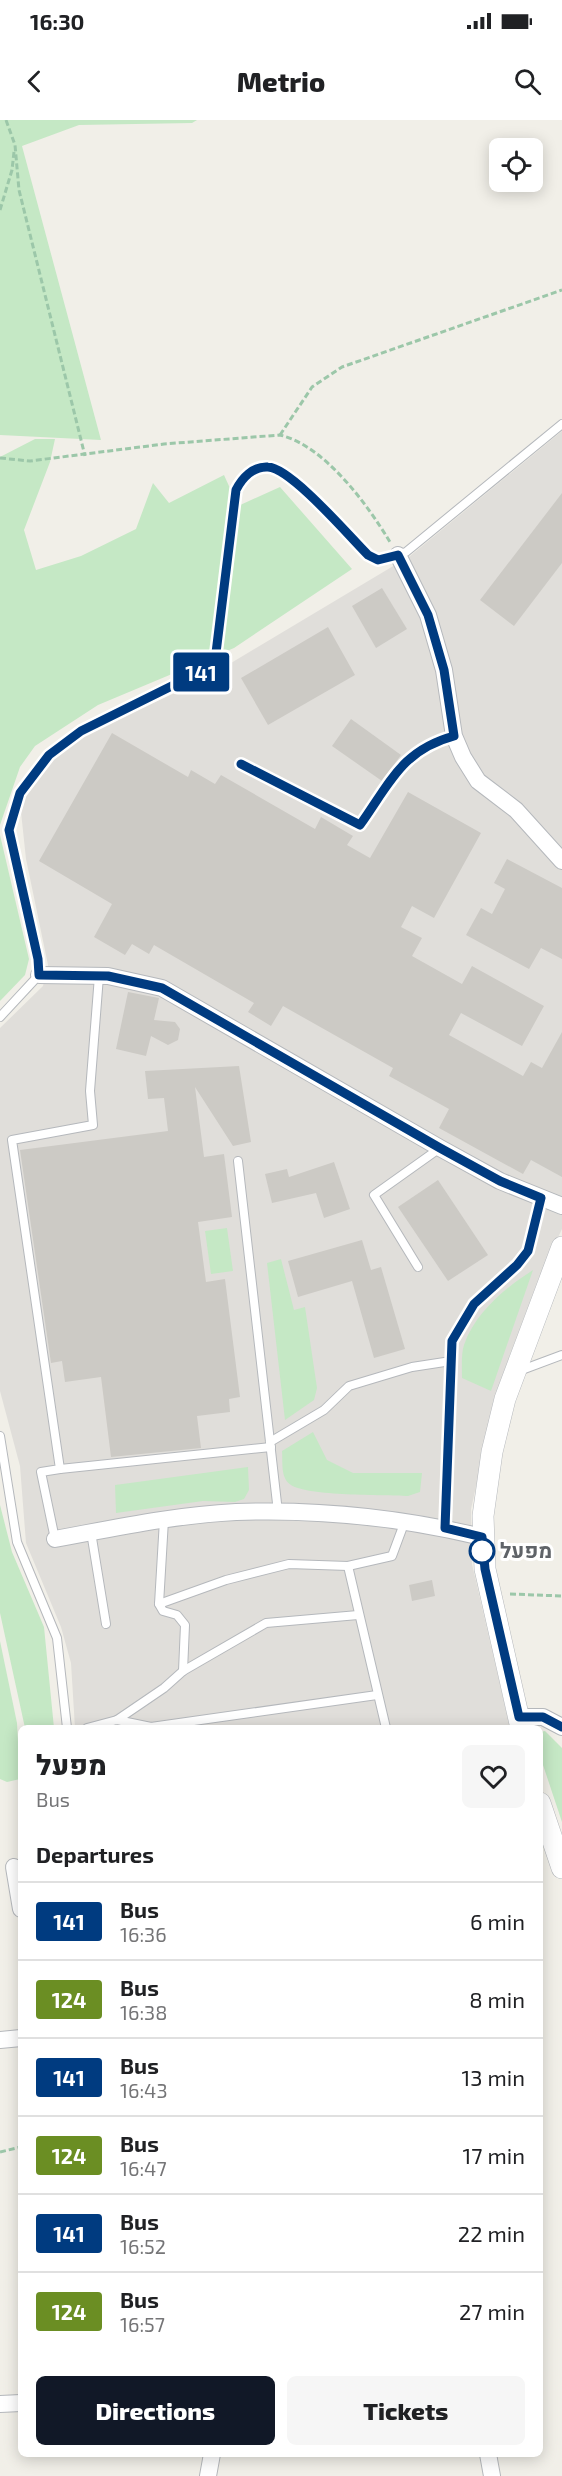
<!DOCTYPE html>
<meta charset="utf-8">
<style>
:root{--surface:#fff;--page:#f6f6f6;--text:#202124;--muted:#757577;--line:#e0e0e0;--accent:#111827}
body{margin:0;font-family:"Exo 2",Heebo,sans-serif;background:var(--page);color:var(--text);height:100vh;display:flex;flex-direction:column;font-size:22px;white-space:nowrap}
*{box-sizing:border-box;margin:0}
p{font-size:20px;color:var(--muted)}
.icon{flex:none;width:33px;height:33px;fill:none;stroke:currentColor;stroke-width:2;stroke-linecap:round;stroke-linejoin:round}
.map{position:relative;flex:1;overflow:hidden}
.panel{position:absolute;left:18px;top:1605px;width:525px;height:732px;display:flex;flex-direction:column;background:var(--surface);border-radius:9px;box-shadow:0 3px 15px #0003}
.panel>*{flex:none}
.badge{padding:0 12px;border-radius:4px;font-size:21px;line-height:39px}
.tools{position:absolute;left:489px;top:18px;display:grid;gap:12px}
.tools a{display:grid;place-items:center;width:54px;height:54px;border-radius:9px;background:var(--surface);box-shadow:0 3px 15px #0003;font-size:30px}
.map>.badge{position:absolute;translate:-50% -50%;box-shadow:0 0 0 3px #fff}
h2{padding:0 18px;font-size:22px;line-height:54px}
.round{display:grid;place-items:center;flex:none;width:63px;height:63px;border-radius:9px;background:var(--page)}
.summary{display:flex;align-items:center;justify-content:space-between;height:102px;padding:0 18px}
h1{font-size:28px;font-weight:800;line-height:45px}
.action{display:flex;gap:12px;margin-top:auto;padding:12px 18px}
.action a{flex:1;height:69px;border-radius:9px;background:var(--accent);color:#fff;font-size:24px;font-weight:800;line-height:69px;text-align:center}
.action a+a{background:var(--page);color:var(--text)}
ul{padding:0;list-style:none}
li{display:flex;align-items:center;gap:18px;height:78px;padding:0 18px;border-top:2px solid var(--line)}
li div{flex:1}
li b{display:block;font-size:22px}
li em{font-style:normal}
li .badge{min-width:66px;font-weight:700;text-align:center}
.status{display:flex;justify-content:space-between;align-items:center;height:42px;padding:0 30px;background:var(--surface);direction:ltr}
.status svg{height:16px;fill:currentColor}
header{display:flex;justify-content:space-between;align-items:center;height:78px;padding:0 18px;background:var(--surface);font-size:27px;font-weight:800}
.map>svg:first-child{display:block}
.industrial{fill:#e0deda}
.green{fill:#c5e8c5}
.building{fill:#cccac5}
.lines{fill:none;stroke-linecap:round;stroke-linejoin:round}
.service-casing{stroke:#b5b8bc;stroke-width:10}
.minor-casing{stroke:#b5b8bc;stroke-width:18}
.tertiary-casing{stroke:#b5b8bc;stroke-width:22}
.path{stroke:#9cc7a9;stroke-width:3;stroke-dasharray:6 3;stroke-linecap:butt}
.service{stroke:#fff;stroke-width:8}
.minor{stroke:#fff;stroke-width:16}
.tertiary{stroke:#fff;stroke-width:21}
.line-casing{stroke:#fff;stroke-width:14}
.line{stroke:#003b80;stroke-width:9}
.stop-dot{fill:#fff;stroke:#003b80;stroke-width:3}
.labels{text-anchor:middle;stroke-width:6;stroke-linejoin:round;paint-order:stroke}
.stop-label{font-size:21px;font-weight:bold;fill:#5f6368;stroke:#fff;text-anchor:start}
</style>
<div class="status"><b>16:30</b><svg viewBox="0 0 49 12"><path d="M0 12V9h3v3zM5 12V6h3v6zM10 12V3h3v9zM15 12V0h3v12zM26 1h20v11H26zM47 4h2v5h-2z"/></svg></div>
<header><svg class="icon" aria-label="back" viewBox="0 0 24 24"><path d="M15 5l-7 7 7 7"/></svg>Metrio<svg class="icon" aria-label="search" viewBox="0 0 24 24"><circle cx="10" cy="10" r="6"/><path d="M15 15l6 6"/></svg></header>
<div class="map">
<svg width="562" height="2356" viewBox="0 0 562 2356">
<rect width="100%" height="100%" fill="#f1efe8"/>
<polygon class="industrial" points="562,311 562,1109 539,1157 498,1267 471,1389 472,1444 510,1608 75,1608 71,1543 61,1507 26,1423 20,1346 0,1271 0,908 43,866 48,845 26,739 21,692 25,676 46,645 88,613 201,561 410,436"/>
<g class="green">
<polygon points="0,0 197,0 192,3 79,5 22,26 101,320 0,315"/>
<polygon points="35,319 55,319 50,342 24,410 36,450 81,436 136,409 153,363 169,383 224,355 238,386 280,367 352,449 234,528 98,585 35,626 20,647 0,705 0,337"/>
<polygon points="0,715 29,839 25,855 0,881"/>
<polygon points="227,1108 233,1151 211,1154 205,1111"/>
<polygon points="281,1139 294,1190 305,1187 317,1268 314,1280 285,1300 267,1143"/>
<path d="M533,1150L491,1271L462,1258C462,1248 461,1234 464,1225C475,1193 505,1168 533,1150Z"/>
<path d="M313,1312L327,1340L353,1353H422L420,1372L408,1376C385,1375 307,1376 291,1365C280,1358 283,1342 282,1331Z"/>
<polygon points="248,1347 249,1370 244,1379 235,1382 203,1381 116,1393 115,1365"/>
<polygon points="0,1385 12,1432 44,1507 54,1608 25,1608 0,1493"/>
<polygon points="0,1521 17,1603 20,1659 7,1662 0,1659"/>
<polygon points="545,1611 562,1628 562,1702 540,1636 540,1612"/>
</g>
<g class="building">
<polygon points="562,373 562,443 514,506 480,480"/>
<polygon points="382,468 407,509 376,528 352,486"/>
<polygon points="328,507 355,555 268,605 241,558"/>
<polygon points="351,599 401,635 382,661 332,626"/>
<polygon points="112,613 188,657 191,650 215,664 221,655 315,709 321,697 353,716 347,725 370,738 408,672 481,713 434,798 412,786 401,807 422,818 412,836 462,864 472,846 544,886 522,926 461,893 449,915 523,956 531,942 542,948 562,912 562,1057 531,1040 523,1054 439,1008 449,989 389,956 393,948 283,886 271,906 248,892 254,883 154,825 149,834 132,824 125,835 94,817 112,784 39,741"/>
<polygon points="507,739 562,768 562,839 541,828 529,849 466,815 481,788 492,794 505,769 494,763"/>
<polygon points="128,872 159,878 154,900 175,902 180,909 178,920 168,925 151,916 146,936 116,929"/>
<polygon points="239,946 251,1022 233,1026 195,967 204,1037 224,1034 232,1097 198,1102 206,1162 225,1159 240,1277 229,1279 230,1292 197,1296 201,1328 111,1337 101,1257 65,1262 62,1241 51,1243 20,1030 168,1011 164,978 148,979 145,951"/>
<polygon points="334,1042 350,1089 324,1098 316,1073 272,1083 265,1054 287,1049 289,1057"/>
<polygon points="438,1060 488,1135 448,1161 398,1087"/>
<polygon points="362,1120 371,1150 381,1147 405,1229 374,1238 352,1161 298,1177 288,1141"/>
<polygon points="432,1460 435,1476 412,1481 409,1465"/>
</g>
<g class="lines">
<g class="service-casing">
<g id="service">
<path d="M241,644L360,705C389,663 402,630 454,616"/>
<path d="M0,897L39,855L38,839L9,710L20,673L49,635L81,611L206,549L215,541L236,370C242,358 253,346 268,347C291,348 349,416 368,435L378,440L406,432L562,304"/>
<polyline points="238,1041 278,1392"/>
<polyline points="418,1147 374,1075 440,1028"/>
<polyline points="519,1251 562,1235"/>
<polyline points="0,1316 17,1422 57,1518 67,1608"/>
<polyline points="270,1322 324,1290 349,1266 412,1247 451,1241"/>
<polyline points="60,1349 271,1327"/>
<polyline points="164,1400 159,1484 163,1491 177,1495 185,1505 183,1551"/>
<polyline points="445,1408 452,1221 474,1184 517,1145 528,1131 541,1078"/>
<polyline points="91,1412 106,1504"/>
<polyline points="55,1419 41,1352 60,1349 12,1020 93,1005 90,971 99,856"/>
<polyline points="348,1446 386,1608"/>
<polyline points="159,1484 226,1460 289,1444 348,1446 392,1436 405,1401"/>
<polyline points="117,1600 164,1568 183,1551 266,1503 358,1495"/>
<polyline points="87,1608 117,1600 151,1607 377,1575"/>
</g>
</g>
<g class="minor-casing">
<g id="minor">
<polyline points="398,435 428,495 444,550 454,616 463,637 478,661 516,690 562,741"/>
<polyline points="39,855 108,856 162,868 440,1028 500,1061 562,1086"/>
<path d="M55,1419C115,1408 175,1395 236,1392C318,1389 403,1398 482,1417"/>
<polyline points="519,1597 543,1597 562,1607"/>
<polyline points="14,1747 21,1789"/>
<polyline points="0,1920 21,1918"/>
<polyline points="0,2284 21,2283"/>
<polyline points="488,2334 492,2356"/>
<polyline points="208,2356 212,2334"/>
</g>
</g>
<g class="tertiary-casing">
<g id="tertiary">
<polyline points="521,1608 485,1449 483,1396 492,1332 505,1279 562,1127"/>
<polyline points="540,1683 562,1748"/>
</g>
</g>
<g class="path">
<polyline points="6,0 15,25 19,70 85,336"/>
<polyline points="0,90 12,50 14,32"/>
<polyline points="280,315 312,267 342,247 562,170"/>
<path d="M0,338L30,341L164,324L280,315C325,326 367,384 390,422"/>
<polyline points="510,1474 562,1476"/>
<polyline points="0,2032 21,2027"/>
</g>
<use href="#service" class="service"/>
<use href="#minor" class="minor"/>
<use href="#tertiary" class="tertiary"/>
</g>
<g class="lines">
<g class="line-casing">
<path id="line" d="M241,644L360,705C390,663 402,630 454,616L444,550L428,495L398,435L378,440L368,435C349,416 291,348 268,347C253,346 242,358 236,370L215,541L206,549L81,611L49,635L20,673L9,710L38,839L39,855L108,856L162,868L440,1028L500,1061L541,1078L528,1131L517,1145L474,1184L452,1221L445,1408L482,1417L485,1449L519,1597H543L562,1607"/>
</g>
<use href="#line" class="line"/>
</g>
<circle class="stop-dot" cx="482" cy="1431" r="12"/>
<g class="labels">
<g class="stop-label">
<text x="500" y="1438">מפעל</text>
</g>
</g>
</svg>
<div class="tools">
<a><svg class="icon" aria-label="locate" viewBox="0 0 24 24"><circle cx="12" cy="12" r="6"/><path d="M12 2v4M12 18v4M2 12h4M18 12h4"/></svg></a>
</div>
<b class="badge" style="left:201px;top:552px;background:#003b80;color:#fff">141</b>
<section class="panel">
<div class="summary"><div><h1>מפעל</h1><p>Bus</p></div><a class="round"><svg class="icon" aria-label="heart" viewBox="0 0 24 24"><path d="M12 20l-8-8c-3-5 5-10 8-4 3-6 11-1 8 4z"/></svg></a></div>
<h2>Departures</h2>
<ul>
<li><span class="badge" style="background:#003b80;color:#fff">141</span><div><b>Bus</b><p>16:36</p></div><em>6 min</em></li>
<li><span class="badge" style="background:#6b8e23;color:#fff">124</span><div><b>Bus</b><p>16:38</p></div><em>8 min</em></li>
<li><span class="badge" style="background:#003b80;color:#fff">141</span><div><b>Bus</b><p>16:43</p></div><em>13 min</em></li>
<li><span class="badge" style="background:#6b8e23;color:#fff">124</span><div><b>Bus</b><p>16:47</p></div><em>17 min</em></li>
<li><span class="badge" style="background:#003b80;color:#fff">141</span><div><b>Bus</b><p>16:52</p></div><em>22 min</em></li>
<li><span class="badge" style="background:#6b8e23;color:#fff">124</span><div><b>Bus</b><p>16:57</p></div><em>27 min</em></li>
</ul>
<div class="action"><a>Directions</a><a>Tickets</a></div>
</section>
</div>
